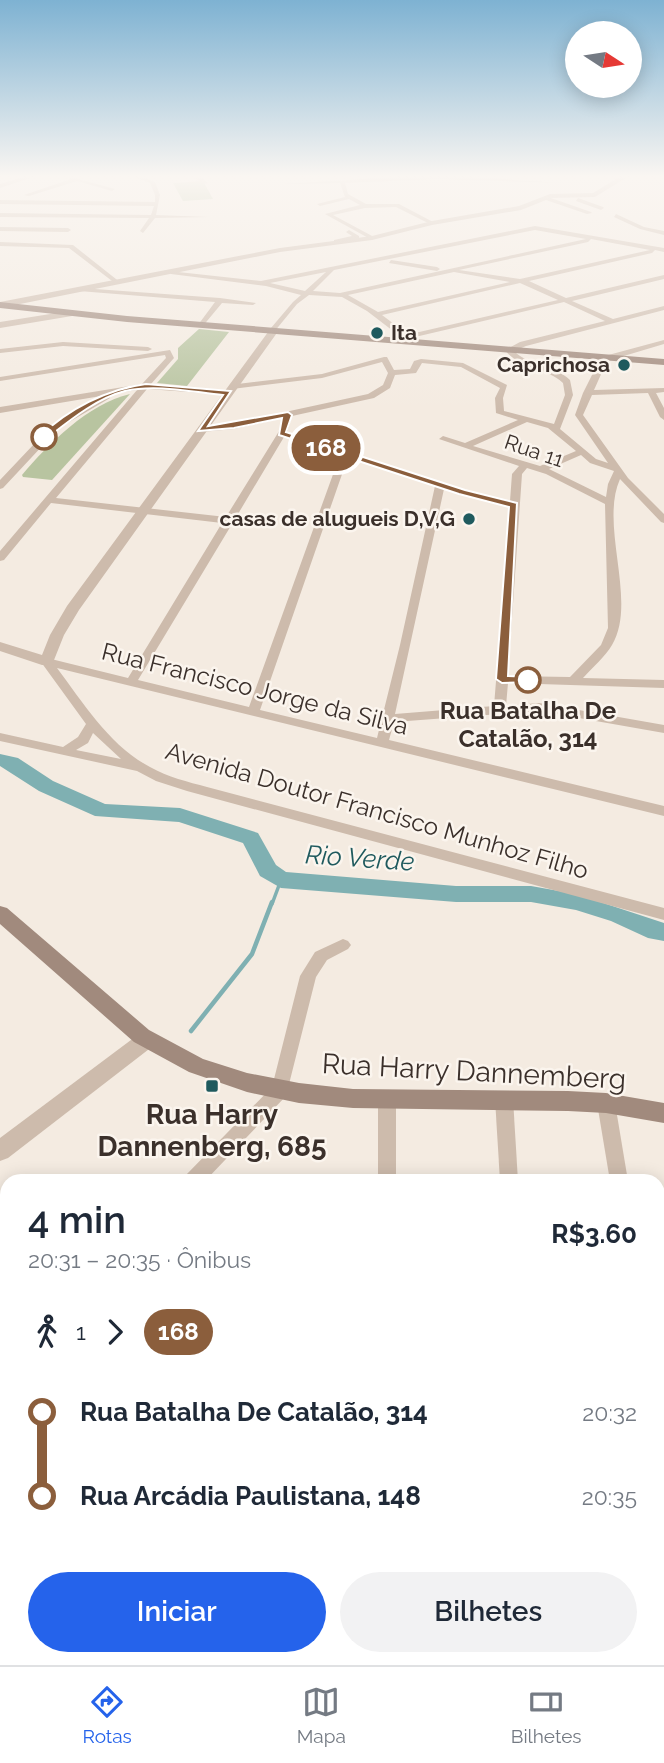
<!DOCTYPE html>
<html lang="pt">
<meta charset="utf-8">
<style>
:root{--surface:#fff;--page:#f2f2f3;--text:#1f2937;--muted:#747a83;--line:#e0e1e3;--accent:#2563eb}
body{margin:0;font-family:Raleway,sans-serif;background:var(--page);color:var(--text);height:100vh;display:flex;flex-direction:column;font-size:26px;white-space:nowrap}
*{box-sizing:border-box;margin:0}
p{font-size:23px;color:var(--muted)}
.icon{flex:none;width:38px;height:38px;fill:none;stroke:currentColor;stroke-width:2;stroke-linecap:round;stroke-linejoin:round}
.map{position:relative;flex:1;overflow:hidden}
.side{position:absolute;left:0px;top:1174px;width:665px;height:492px;display:flex;flex-direction:column;background:var(--surface);border-radius:21px 21px 0 0;box-shadow:0 4px 18px #0003}
.side>*{flex:none}
.badge{padding:0 14px;border-radius:23px;font-size:24px;line-height:46px}
.needle{width:46px;rotate:102deg}
.controls{position:absolute;left:565px;top:21px;display:grid;gap:14px}
.controls a{display:grid;place-items:center;width:77px;height:77px;border-radius:50%;background:var(--surface);box-shadow:0 4px 18px #0003;font-size:35px}
.map>.badge{position:absolute;translate:-50% -50%;box-shadow:0 0 0 4px #fff}
.legs{display:flex;align-items:center;gap:10px;height:77px;padding:0 28px;font-size:23px}
.legs p{margin-inline-start:auto}
.headline{display:flex;align-items:center;justify-content:space-between;height:119px;padding:0 28px}
h1{font-size:38px;font-weight:600;line-height:52px}
.action{display:flex;gap:14px;margin-top:auto;padding:14px 28px}
.action a{flex:1;height:80px;border-radius:42px;background:var(--accent);color:#fff;font-size:28px;font-weight:600;line-height:80px;text-align:center}
.action a+a{background:var(--page);color:var(--text)}
ul{padding:0 28px;list-style:none}
li{display:flex;align-items:center;gap:24px;height:84px;font-size:26px}
li i{display:grid;place-items:center;width:10px;height:100%;margin:0 9px;background:currentColor}
li i::after{content:'';width:18px;height:18px;margin:-9px;border:5px solid;border-radius:50%;background:var(--surface)}
li p{margin-inline-start:auto}
li:first-child i{background:linear-gradient(#0000 50%,currentColor 0)}
li:last-child i{background:linear-gradient(currentColor 50%,#0000 0)}
.menu{display:flex;justify-content:space-around;align-items:center;height:98px;border-top:2px solid var(--line);background:var(--surface);font-size:19px;color:var(--muted)}
.menu a{display:grid;justify-items:center;gap:4px}
.menu .active{color:var(--accent)}
.map>svg:first-child{display:block}
.green{fill:#b8c4a0}
.lines{fill:none;stroke-linecap:round;stroke-linejoin:round}
.stream-far1{stroke:#7fb0b2;stroke-width:3.5}
.stream{stroke:#7fb0b2;stroke-width:4.5}
.river{fill:#7fb0b2;fill-rule:evenodd}
.minor{fill:#cdbbac;fill-rule:evenodd}
.tertiary{fill:#cdbbac;fill-rule:evenodd}
.secondary{fill:#a18a7d;fill-rule:evenodd}
.line-1{fill:#8b5e3c;stroke:#fff;stroke-width:2}
.poi-dot{fill:#1f5a5e;stroke:#fbf5ee;stroke-width:2.5}
.stop-1-dot{fill:#fff;stroke:#8b5e3c;stroke-width:3.5}
.labels{text-anchor:middle;stroke-width:5;stroke-linejoin:round;paint-order:stroke}
.far-poi-label{font-size:21px;font-weight:bold;fill:#3b302b;stroke:#fbf5ee;text-anchor:end}
.far-street-label{font-size:21px;fill:#3b302b;stroke:#fbf5ee}
.street-label{font-size:24px;fill:#3b302b;stroke:#fbf5ee}
.stop-label{font-size:24px;font-weight:bold;fill:#3b302b;stroke:#fbf5ee}
.water-label{font-size:26px;font-style:italic;fill:#1f5a5e;stroke:#fbf5ee}
.near-street-label{font-size:28px;fill:#3b302b;stroke:#fbf5ee}
.near-poi-label{font-size:28px;font-weight:bold;fill:#3b302b;stroke:#fbf5ee}
</style>
<div class="map">
<svg width="664" height="1665" viewBox="0 0 664 1665">
<rect width="100%" height="100%" fill="#f4ebe1"/>
<g class="green">
<polygon points="203,181 213,199 183,201 173,183"/>
<polygon points="199,329 229,332 187,386 157,383 178,359 178,348"/>
<path d="M130,394L52,480L23,477L22,475C48,444 88,404 130,394Z"/>
</g>
<g class="lines">
<polyline class="stream-far1" points="272,904 281,880"/>
<polyline class="stream" points="191,1031 252,954 272,902"/>
<polygon class="river" points="0,754 18,758 53,781 105,804 180,808 258,833 276,865 286,872 456,886 531,886 576,894 664,923 664,941 648,938 611,921 576,910 531,902 456,902 281,888 260,876 243,843 179,822 95,816 39,791 0,766"/>
<g class="minor">
<polygon points="27,176 36,176 0,188 0,184"/>
<polygon points="67,176 115,189 112,191 77,181 29,196 24,195 71,179"/>
<polygon points="132,176 141,176 155,182 160,195 156,215 208,217 155,218 143,233 140,231 149,218 0,217 0,213 151,215 154,206 0,204 0,200 155,202 155,195 150,183"/>
<polygon points="193,176 199,176 208,183 203,184"/>
<polygon points="413,176 459,176 560,183 437,179 345,183 348,194 366,204 399,204 435,223 430,224 396,207 365,208 333,215 374,237 372,240 325,214 360,205 349,199 320,206 317,204 345,197 340,183 283,184"/>
<polygon points="545,196 591,212 592,213 587,214 543,199"/>
<polygon points="578,198 603,207 604,208 601,210 576,201"/>
<polygon points="616,214 644,227 664,231 664,235 640,229 614,217"/>
<path d="M535,226L664,248V252L655,250L652,253L529,281L566,298L664,275V279L572,301L613,319L664,306V310L526,346L514,351C529,366 554,365 570,380L573,395L560,429L596,459L608,463L575,415L583,393L601,357L664,340V344L607,361L594,390L664,388V392L656,393L664,408V420L660,417L648,393L592,395L583,415L628,478L664,514V523L661,522L620,479C599,526 638,601 612,645C605,657 592,668 583,678L664,680V688L508,683L506,706L539,703L664,725V733L539,711L394,722L389,740L664,806V816L57,668C84,704 110,746 150,767C168,777 188,782 207,787L664,908V920L187,791L156,781L137,771L0,741V733L63,747L78,737L86,724L41,662L47,658L128,678L222,523L51,503L4,560L0,561V551L137,390L110,394V398L59,428L3,488L0,489V480L53,424L101,396L0,413V407L142,384L166,358L165,355L0,381V377L170,350L174,358L151,384L228,391L232,393L231,395L147,389L56,498L226,517L281,428L283,418L234,429L201,432L198,431V427L234,423L368,394L383,385L388,373L382,362L322,378L232,389H229V385L322,374L384,357H387L394,370L410,369L414,361L421,359L463,363L507,385L503,398L504,411L554,424L565,395L563,383C546,367 519,369 505,350L520,342L605,321L564,302L415,337L397,334L367,311L342,297L309,295L297,304L274,332H271V328L293,302L301,295L266,286L171,274L169,271L261,281ZM535,230L586,239L340,293L313,291L334,270ZM591,239L650,250L520,279L459,270L588,242ZM326,272L305,291L270,283ZM454,272L510,282L378,312L348,295ZM520,283L558,300L415,333L402,330L382,315ZM422,363L461,367L500,388L495,398L496,413L518,420L465,443L443,436L439,439L519,466L512,474L510,501L465,490L287,432L292,416L374,398L390,388L395,375L416,373ZM527,422L548,428L576,451L540,466L473,446ZM284,437L340,455L249,707L138,680L232,524L236,521L235,519ZM581,455L590,463L614,471L608,484L606,497L549,469ZM348,457L435,486L400,645L377,738L260,710ZM527,468L546,474L605,504L608,628L601,645L570,677L508,676L522,474ZM444,489L510,507L494,706L395,714ZM93,733L121,759L76,750L88,743Z"/>
<polygon points="0,227 68,228 71,230 68,232 0,231"/>
<polygon points="349,230 359,236 359,238 338,244 334,242 334,240 352,236 346,232"/>
<polygon points="0,242 73,245 121,283 116,284 69,248 0,246"/>
<polygon points="391,260 437,267 440,269 437,271 389,263"/>
<polygon points="81,288 220,298 256,303 253,305 222,303 202,327 198,325 215,302 79,291"/>
<polygon points="63,342 148,347 152,349 148,351 63,346 0,353 0,349"/>
<polygon points="343,939 348,941 351,945 348,949 327,960 316,977 286,1096 205,1181 184,1181 186,1175 272,1087 300,976 315,952"/>
<polygon points="387,1091 393,1094 396,1099 396,1181 378,1181 378,1099 381,1094"/>
<polygon points="504,1091 510,1094 513,1099 518,1181 500,1181 495,1099 498,1094"/>
<polygon points="606,1095 612,1097 615,1103 628,1181 610,1181 597,1103 600,1097"/>
<rect x="658" y="1307" width="6" height="20"/>
<polygon points="658,1392 664,1395 664,1445 658,1442"/>
<polygon points="7,1407 7,1436 0,1439 0,1410"/>
<polygon points="0,1548 7,1549 7,1573 0,1572"/>
<polygon points="658,1585 664,1586 664,1610 658,1609"/>
<polygon points="40,1659 64,1659 64,1665 38,1665"/>
<polygon points="366,1659 390,1659 391,1665 365,1665"/>
</g>
<g class="tertiary">
<polygon points="621,176 629,176 595,197 551,198 521,210 432,225 372,240 280,252 0,308 0,302 280,248 372,236 432,221 519,206 550,194 593,193"/>
<polygon points="69,311 72,312 72,316 0,328 0,322"/>
<polygon points="271,328 279,330 79,610 64,635 52,665 42,665 0,651 0,642 42,655 50,635 67,606"/>
<polygon points="146,1031 153,1034 156,1040 153,1046 8,1158 0,1161 0,1138 139,1034"/>
</g>
<g class="secondary">
<polygon points="0,302 127,316 664,359 664,365 127,322 0,308"/>
<polygon points="0,906 7,908 149,1030 203,1059 247,1073 299,1083 353,1089 568,1091 606,1093 664,1103 664,1123 606,1113 568,1111 353,1108 299,1103 247,1092 189,1072 134,1042 0,924"/>
</g>
</g>
<linearGradient id="sky" x2="0" y2="1"><stop stop-color="#7eb2d2"/><stop offset="0.43" stop-color="#faf6f2"/><stop offset="1" stop-color="#faf6f2" stop-opacity="0"/></linearGradient>
<rect width="664" height="410" fill="url(#sky)"/>
<path class="line-1" d="M146,384L231,391L208,426L288,412L292,415L286,432L465,490L517,503L508,676L532,677V682L502,683L496,679L509,507L459,494L279,435L282,418L234,428L198,431L223,395C192,392 156,384 125,391C97,398 69,421 47,438L39,437C68,409 107,389 146,384Z"/>
<g class="poi-dot">
<circle cx="377" cy="333" r="7"/>
<circle cx="624" cy="365" r="7"/>
<circle cx="469" cy="519" r="7"/>
<rect x="205" y="1079" width="14" height="14" rx="3.5"/>
</g>
<g class="stop-1-dot">
<circle cx="44" cy="437" r="12"/>
<circle cx="528" cy="680" r="12"/>
</g>
<g class="labels">
<g class="far-poi-label">
<text x="391" y="340" text-anchor="start">Ita</text>
<text x="610" y="372">Caprichosa</text>
<text x="455" y="526">casas de alugueis D,V,G</text>
</g>
<g class="far-street-label">
<text transform="translate(534 451) rotate(19)" y="7">Rua 11</text>
</g>
<g class="street-label">
<text transform="translate(255 689) rotate(14)" y="8">Rua Francisco Jorge da Silva</text>
<text transform="translate(377 811) rotate(16)" y="8">Avenida Doutor Francisco Munhoz Filho</text>
</g>
<g class="stop-label">
<text x="528" y="719">Rua Batalha De<tspan x="528" dy="28">Catalão, 314</tspan></text>
</g>
<g class="water-label">
<text transform="translate(360 858) rotate(4)" y="9">Rio Verde</text>
</g>
<g class="near-street-label">
<text transform="translate(474 1071) rotate(3)" y="10">Rua Harry Dannemberg</text>
</g>
<g class="near-poi-label">
<text x="212" y="1124">Rua Harry<tspan x="212" dy="32">Dannenberg, 685</tspan></text>
</g>
</g>
</svg>
<div class="controls">
<a><svg class="needle" viewBox="-14 -14 28 28"><path d="M0-13l5 13h-10z" fill="#e53935"/><path d="M0 13l5-13h-10z" fill="#747a83"/></svg></a>
</div>
<b class="badge" style="left:326px;top:448px;background:#8b5e3c;color:#fff">168</b>
<section class="side">
<div class="headline"><div><h1>4 min</h1><p>20:31 – 20:35 · Ônibus</p></div><b>R$3.60</b></div>
<div class="legs"><svg class="icon" aria-label="walk" viewBox="0 0 24 24"><circle cx="13" cy="4" r="2"/><path d="M13 8l-2 6 4 7M11 14l-3 7M7 12l3-4h3l4 4"/></svg>1<svg class="icon" aria-label="forward" viewBox="0 0 24 24"><path d="M9 5l7 7-7 7"/></svg><b class="badge" style="background:#8b5e3c;color:#fff">168</b></div>
<ul>
<li><i style="color:#8b5e3c"></i><b>Rua Batalha De Catalão, 314</b><p>20:32</p></li>
<li><i style="color:#8b5e3c"></i><b>Rua Arcádia Paulistana, 148</b><p>20:35</p></li>
</ul>
<div class="action"><a>Iniciar</a><a>Bilhetes</a></div>
</section>
</div>
<nav class="menu">
<a class="active"><svg class="icon" aria-label="directions" viewBox="0 0 24 24"><path d="M12 3l9 9-9 9-9-9zM9 14v-3h6M13 9l2 2-2 2"/></svg>Rotas</a>
<a><svg class="icon" aria-label="map" viewBox="0 0 24 24"><path d="M3 6l6-2 6 2 6-2v14l-6 2-6-2-6 2zM9 4v14M15 6v14"/></svg>Mapa</a>
<a><svg class="icon" aria-label="tickets" viewBox="0 0 24 24"><path d="M3 7h18v10H3zM15 7v10"/></svg>Bilhetes</a>
</nav>
